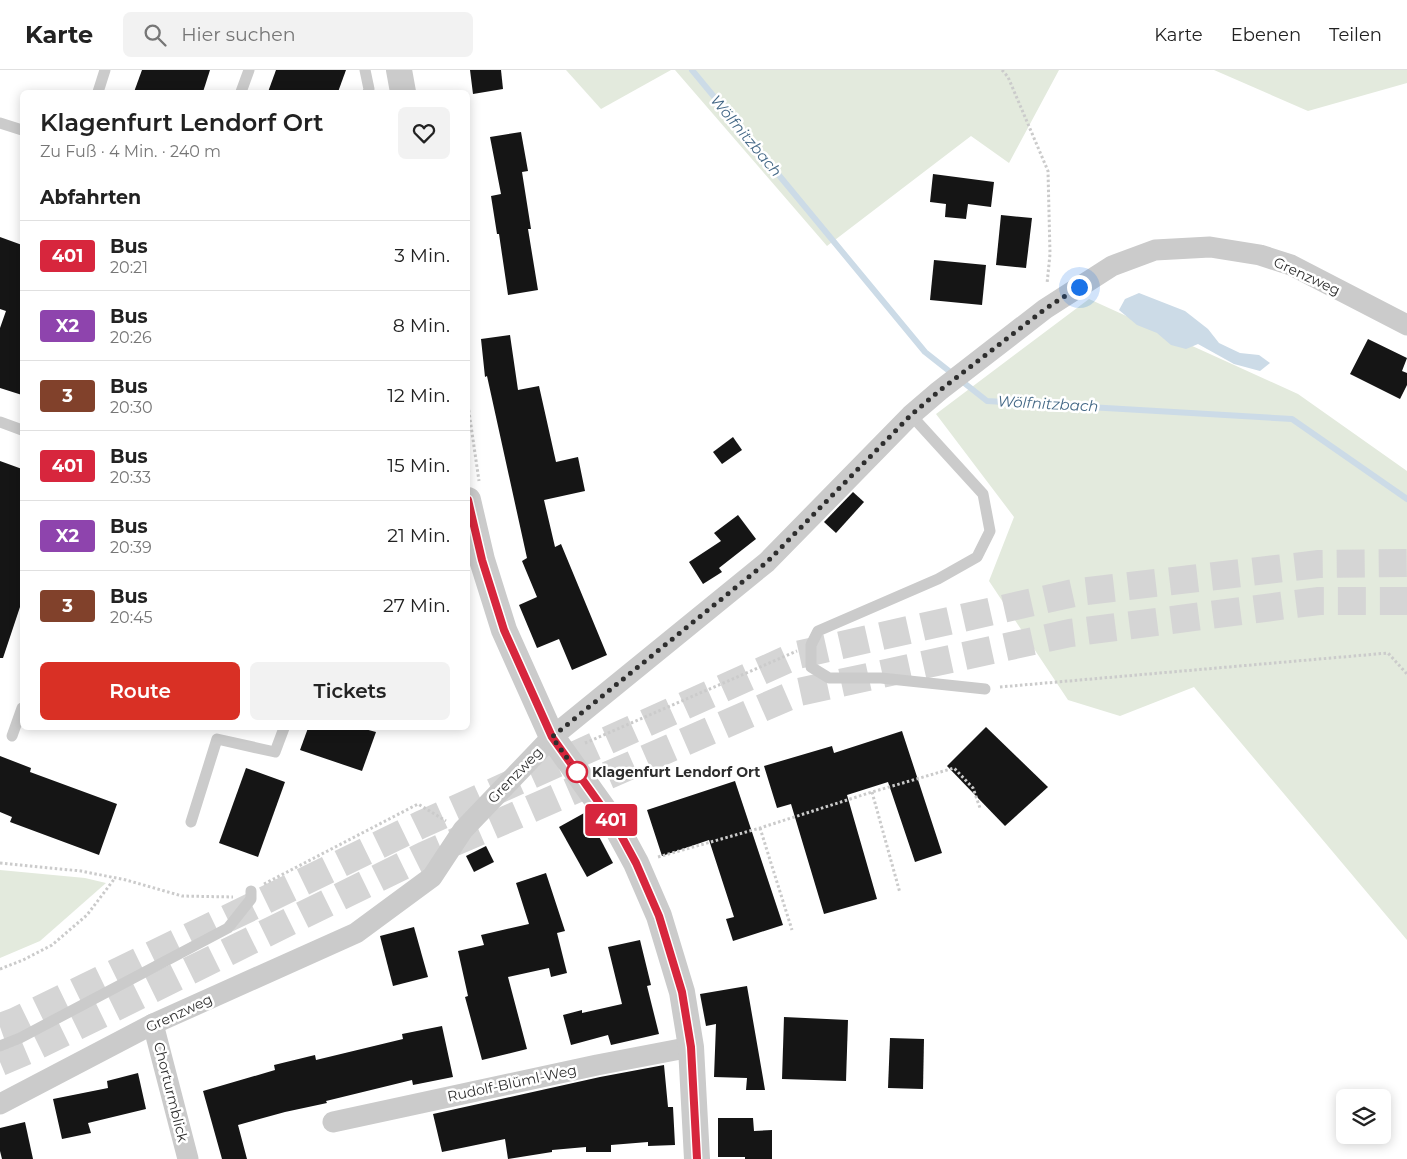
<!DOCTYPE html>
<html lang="de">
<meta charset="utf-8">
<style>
:root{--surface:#fff;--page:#f2f2f2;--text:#222;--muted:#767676;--line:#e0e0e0;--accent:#d93025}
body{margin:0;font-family:Montserrat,sans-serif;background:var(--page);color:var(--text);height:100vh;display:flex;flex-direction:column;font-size:19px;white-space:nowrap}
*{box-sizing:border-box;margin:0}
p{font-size:16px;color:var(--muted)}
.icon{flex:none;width:28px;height:28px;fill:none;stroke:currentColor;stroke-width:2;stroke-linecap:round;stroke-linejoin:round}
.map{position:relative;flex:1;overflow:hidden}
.details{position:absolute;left:20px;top:20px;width:450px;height:640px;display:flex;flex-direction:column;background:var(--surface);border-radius:8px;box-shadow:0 2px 12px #0003}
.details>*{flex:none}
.badge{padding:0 10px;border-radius:4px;font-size:18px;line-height:32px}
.controls{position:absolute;left:1336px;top:1019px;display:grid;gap:10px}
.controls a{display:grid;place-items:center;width:55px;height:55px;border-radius:8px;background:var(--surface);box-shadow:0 2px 12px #0003;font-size:25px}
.you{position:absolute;width:25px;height:25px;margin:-12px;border:4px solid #fff;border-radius:50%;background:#1a73e8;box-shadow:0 0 0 8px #1a73e833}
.map>.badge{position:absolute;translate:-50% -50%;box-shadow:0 0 0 2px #fff}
h2{padding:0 20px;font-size:19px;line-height:45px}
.round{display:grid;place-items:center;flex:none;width:52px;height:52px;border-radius:8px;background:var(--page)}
.head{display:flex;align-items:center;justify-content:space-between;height:85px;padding:0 20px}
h1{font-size:24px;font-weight:600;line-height:38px}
.action{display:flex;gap:10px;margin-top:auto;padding:10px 20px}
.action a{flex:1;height:58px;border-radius:8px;background:var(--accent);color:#fff;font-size:20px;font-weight:600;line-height:58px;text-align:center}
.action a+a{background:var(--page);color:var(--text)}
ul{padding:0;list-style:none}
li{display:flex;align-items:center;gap:15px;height:70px;padding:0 20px;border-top:1px solid var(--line)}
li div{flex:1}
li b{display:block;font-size:19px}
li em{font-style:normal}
li .badge{min-width:55px;font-weight:700;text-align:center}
header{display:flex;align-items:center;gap:30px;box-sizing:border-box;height:70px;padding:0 25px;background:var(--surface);border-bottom:1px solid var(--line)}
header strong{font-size:24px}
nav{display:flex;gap:28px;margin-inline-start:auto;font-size:18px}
.search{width:350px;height:45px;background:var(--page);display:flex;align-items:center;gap:12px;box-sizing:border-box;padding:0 18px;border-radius:8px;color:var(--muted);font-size:19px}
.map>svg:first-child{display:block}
.green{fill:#e3eadd}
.water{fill:#ccdbe7}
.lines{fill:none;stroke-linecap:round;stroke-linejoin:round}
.stream{stroke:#ccdbe7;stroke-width:6}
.building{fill:#151515}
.motorway-tunnel{stroke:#d5d5d5;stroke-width:28;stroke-dasharray:28 14;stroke-linecap:butt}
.path{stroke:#cbcbcb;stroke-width:3;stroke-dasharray:2.5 2.5;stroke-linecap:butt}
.service{stroke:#cbcbcb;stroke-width:11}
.minor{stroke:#cbcbcb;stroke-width:21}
.tertiary{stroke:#cbcbcb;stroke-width:26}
.line-casing{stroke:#fff;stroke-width:11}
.line{stroke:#d7263d;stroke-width:8}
.walk{stroke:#2e2e2e;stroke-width:5;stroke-dasharray:0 9}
.stop-dot{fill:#fff;stroke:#d7263d;stroke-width:2.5}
.labels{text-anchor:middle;stroke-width:5;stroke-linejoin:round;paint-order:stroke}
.street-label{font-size:14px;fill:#2e2e2e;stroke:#fff}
.stop-label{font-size:14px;font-weight:bold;fill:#2e2e2e;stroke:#fff;text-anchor:start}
.water-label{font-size:15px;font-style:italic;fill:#456987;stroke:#fff}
</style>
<header>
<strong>Karte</strong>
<div class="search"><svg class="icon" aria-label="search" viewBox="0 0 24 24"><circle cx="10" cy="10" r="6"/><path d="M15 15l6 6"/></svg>Hier suchen</div>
<nav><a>Karte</a><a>Ebenen</a><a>Teilen</a></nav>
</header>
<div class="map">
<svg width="1407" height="1089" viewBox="0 0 1407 1089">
<rect width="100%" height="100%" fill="#fff"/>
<g class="green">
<polygon points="566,0 671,0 601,39"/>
<polygon points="675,0 1059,0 1009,93 971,66 827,176"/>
<polygon points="1214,0 1407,0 1407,13 1308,41"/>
<polygon points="1089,229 1298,324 1407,401 1407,870 1194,617 1120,646 1068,630 989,511 1014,447 936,344"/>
<polygon points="0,800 85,808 106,813 40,871 0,888"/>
</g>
<polygon class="water" points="1139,223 1185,241 1208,259 1219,273 1240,283 1259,285 1270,293 1260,301 1234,294 1198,274 1186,279 1171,275 1157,263 1137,255 1119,240 1125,229"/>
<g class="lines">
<polyline class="stream" points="692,0 925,282 987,331 1292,349 1407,429"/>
</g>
<g class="building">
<polygon points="142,0 210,0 203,22 134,22"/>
<polygon points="276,0 346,0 338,22 268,22"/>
<polygon points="470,0 501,0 503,19 473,24"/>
<polygon points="521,62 528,101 522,102 531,159 528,159 538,220 508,225 499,164 497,164 491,126 501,124 490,67"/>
<polygon points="933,104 994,112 991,137 968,134 966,149 945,147 946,134 930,132"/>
<polygon points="1001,145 1032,148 1026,198 996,195"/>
<polygon points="0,167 22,175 22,325 0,318 0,258 6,241 0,239"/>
<polygon points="934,190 986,195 982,235 930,230"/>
<polygon points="510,265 518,320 539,316 556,392 578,387 585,421 544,430 555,477 561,474 607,585 572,600 559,569 537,578 519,535 537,527 522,491 527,488 487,306 485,307 481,269"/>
<polygon points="1368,269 1407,288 1402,301 1407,303 1407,315 1400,329 1350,304"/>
<polygon points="733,367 742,380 722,394 713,382"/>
<polygon points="0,391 22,399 22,531 3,588 0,588"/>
<polygon points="853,422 864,432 836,463 824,452"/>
<polygon points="738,445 756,469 719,498 722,502 703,514 689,492 721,471 714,463"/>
<polygon points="986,657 1048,717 1005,756 947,696"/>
<polygon points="308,658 361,658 376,662 362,701 300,680"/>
<polygon points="902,661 942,783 915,792 888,712 847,725 877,829 824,844 791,734 777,738 764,696 832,676 834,683"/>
<polygon points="0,686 31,698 30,702 117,734 99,785 10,752 12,747 0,742"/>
<polygon points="246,698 285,712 258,787 219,773"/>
<polygon points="735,711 783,855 733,871 726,849 734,847 709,770 662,786 647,740"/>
<polygon points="586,742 613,793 587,807 559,757"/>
<polygon points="486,776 494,792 474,802 466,786"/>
<polygon points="546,803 565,861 557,863 567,903 551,907 549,898 508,907 527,979 482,990 465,927 468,926 458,881 484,875 481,865 529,854 516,813"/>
<polygon points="414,857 428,907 393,916 380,866"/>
<polygon points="640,870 651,915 647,916 659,964 611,975 608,965 571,975 563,945 582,940 582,943 622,934 608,877"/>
<polygon points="747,916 763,1008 765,1020 746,1020 747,1008 714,1007 716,954 706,956 700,924"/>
<polygon points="784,947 848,950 846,1011 782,1009"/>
<polygon points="442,956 453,1007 413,1015 412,1010 326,1031 327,1033 285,1042 238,1055 247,1089 222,1089 203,1021 275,1000 274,995 315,985 316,990 403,969 402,964"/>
<polygon points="890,968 924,969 923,1019 888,1018"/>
<polygon points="664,995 668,1037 673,1037 675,1075 648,1076 648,1072 611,1075 611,1082 586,1082 586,1077 552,1080 552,1082 508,1089 505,1069 442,1082 433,1044 600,1007"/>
<polygon points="138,1003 146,1039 88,1053 91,1063 62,1069 53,1029 108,1018 107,1011"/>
<polygon points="718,1048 753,1048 754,1061 772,1060 772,1089 745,1089 745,1087 718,1087"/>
<polygon points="25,1052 33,1089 2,1089 0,1081 0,1058"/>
</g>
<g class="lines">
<g class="motorway-tunnel">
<polyline points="0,957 14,952 420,755 797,585 1078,522 1319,494 1407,493"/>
<polyline points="0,992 26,981 425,785 799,622 1070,563 1319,531 1407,531"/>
</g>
<g class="path">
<polyline points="1002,0 1008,7 1048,101 1050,184 1047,214"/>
<polyline points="468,335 479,411"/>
<polyline points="1000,617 1388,583 1407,604"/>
<polyline points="585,673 797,581"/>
<polyline points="872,722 900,823"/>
<polyline points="760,758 792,860"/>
<polyline points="658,787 760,758 872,722 954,698 973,718 980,738"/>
<polyline points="0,793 81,801 126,810 182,826 233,827"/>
<polyline points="264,814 418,734 446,751"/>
<polyline points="0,899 23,890 52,875 87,845 115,808"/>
</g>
<g class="service">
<polyline points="365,0 369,19 368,22"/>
<polyline points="98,22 105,0"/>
<polyline points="241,22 249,0"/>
<polyline points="0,53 22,60"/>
<polyline points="911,345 983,424 990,461 977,487 938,509 818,561 811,575 811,597 829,608 881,608 985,619"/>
<polyline points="0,352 22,360"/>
<polyline points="12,666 22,638"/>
<polyline points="191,752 217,669 275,682 284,658"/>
<polyline points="0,976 20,968 228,858 251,829 251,821"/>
</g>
<g class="minor">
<polyline points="153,954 188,1089"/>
<polyline points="0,1034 153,954 356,863 432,807 463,760 552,667 767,492 911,345 939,321 1045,239 1112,196 1155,180 1210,177 1260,185 1291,195 1407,255"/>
<polyline points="333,1052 597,995 691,977"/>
</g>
<g class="tertiary">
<polyline points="399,0 403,22"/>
<polyline points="468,430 482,490 504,560 552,667 617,758 636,793 659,846 682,922 691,977 697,1089"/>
</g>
</g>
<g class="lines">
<g class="line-casing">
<polyline id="line" points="468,430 482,490 504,560 552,667 617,758 636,793 659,846 682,922 691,977 697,1089"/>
</g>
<use href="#line" class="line"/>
<polyline class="walk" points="577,702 552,667 767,492 911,345 939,321 1045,239 1079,217"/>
</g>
<circle class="stop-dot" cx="577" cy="702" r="10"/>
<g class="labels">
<g class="street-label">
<text transform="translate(1307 206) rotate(25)" y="5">Grenzweg</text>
<text transform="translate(515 705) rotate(-46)" y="5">Grenzweg</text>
<text transform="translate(179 943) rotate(-25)" y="5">Grenzweg</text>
<text transform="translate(512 1013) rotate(-12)" y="5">Rudolf-Blüml-Weg</text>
<text transform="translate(171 1022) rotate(76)" y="5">Chorturmblick</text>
</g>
<g class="stop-label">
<text x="592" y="707">Klagenfurt Lendorf Ort</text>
</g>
<g class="water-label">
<text transform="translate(746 66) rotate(50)" y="5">Wölfnitzbach</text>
<text transform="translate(1048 334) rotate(3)" y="5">Wölfnitzbach</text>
</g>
</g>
</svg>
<div class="controls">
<a><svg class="icon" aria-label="layers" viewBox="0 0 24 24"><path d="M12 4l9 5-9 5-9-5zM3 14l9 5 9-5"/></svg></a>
</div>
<div class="you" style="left:1079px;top:217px"></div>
<b class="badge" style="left:611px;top:750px;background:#d7263d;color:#fff">401</b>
<section class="details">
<div class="head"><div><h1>Klagenfurt Lendorf Ort</h1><p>Zu Fuß · 4 Min. · 240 m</p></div><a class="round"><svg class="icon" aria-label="heart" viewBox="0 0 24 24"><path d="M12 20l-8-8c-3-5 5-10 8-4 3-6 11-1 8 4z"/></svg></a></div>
<h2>Abfahrten</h2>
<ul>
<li><span class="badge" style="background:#d7263d;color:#fff">401</span><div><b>Bus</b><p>20:21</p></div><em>3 Min.</em></li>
<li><span class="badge" style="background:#8e44ad;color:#fff">X2</span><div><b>Bus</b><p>20:26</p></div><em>8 Min.</em></li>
<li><span class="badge" style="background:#81412b;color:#fff">3</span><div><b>Bus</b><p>20:30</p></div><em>12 Min.</em></li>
<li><span class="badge" style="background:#d7263d;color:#fff">401</span><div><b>Bus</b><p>20:33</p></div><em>15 Min.</em></li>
<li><span class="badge" style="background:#8e44ad;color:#fff">X2</span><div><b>Bus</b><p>20:39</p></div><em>21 Min.</em></li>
<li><span class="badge" style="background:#81412b;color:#fff">3</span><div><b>Bus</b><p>20:45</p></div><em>27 Min.</em></li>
</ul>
<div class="action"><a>Route</a><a>Tickets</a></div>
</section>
</div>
